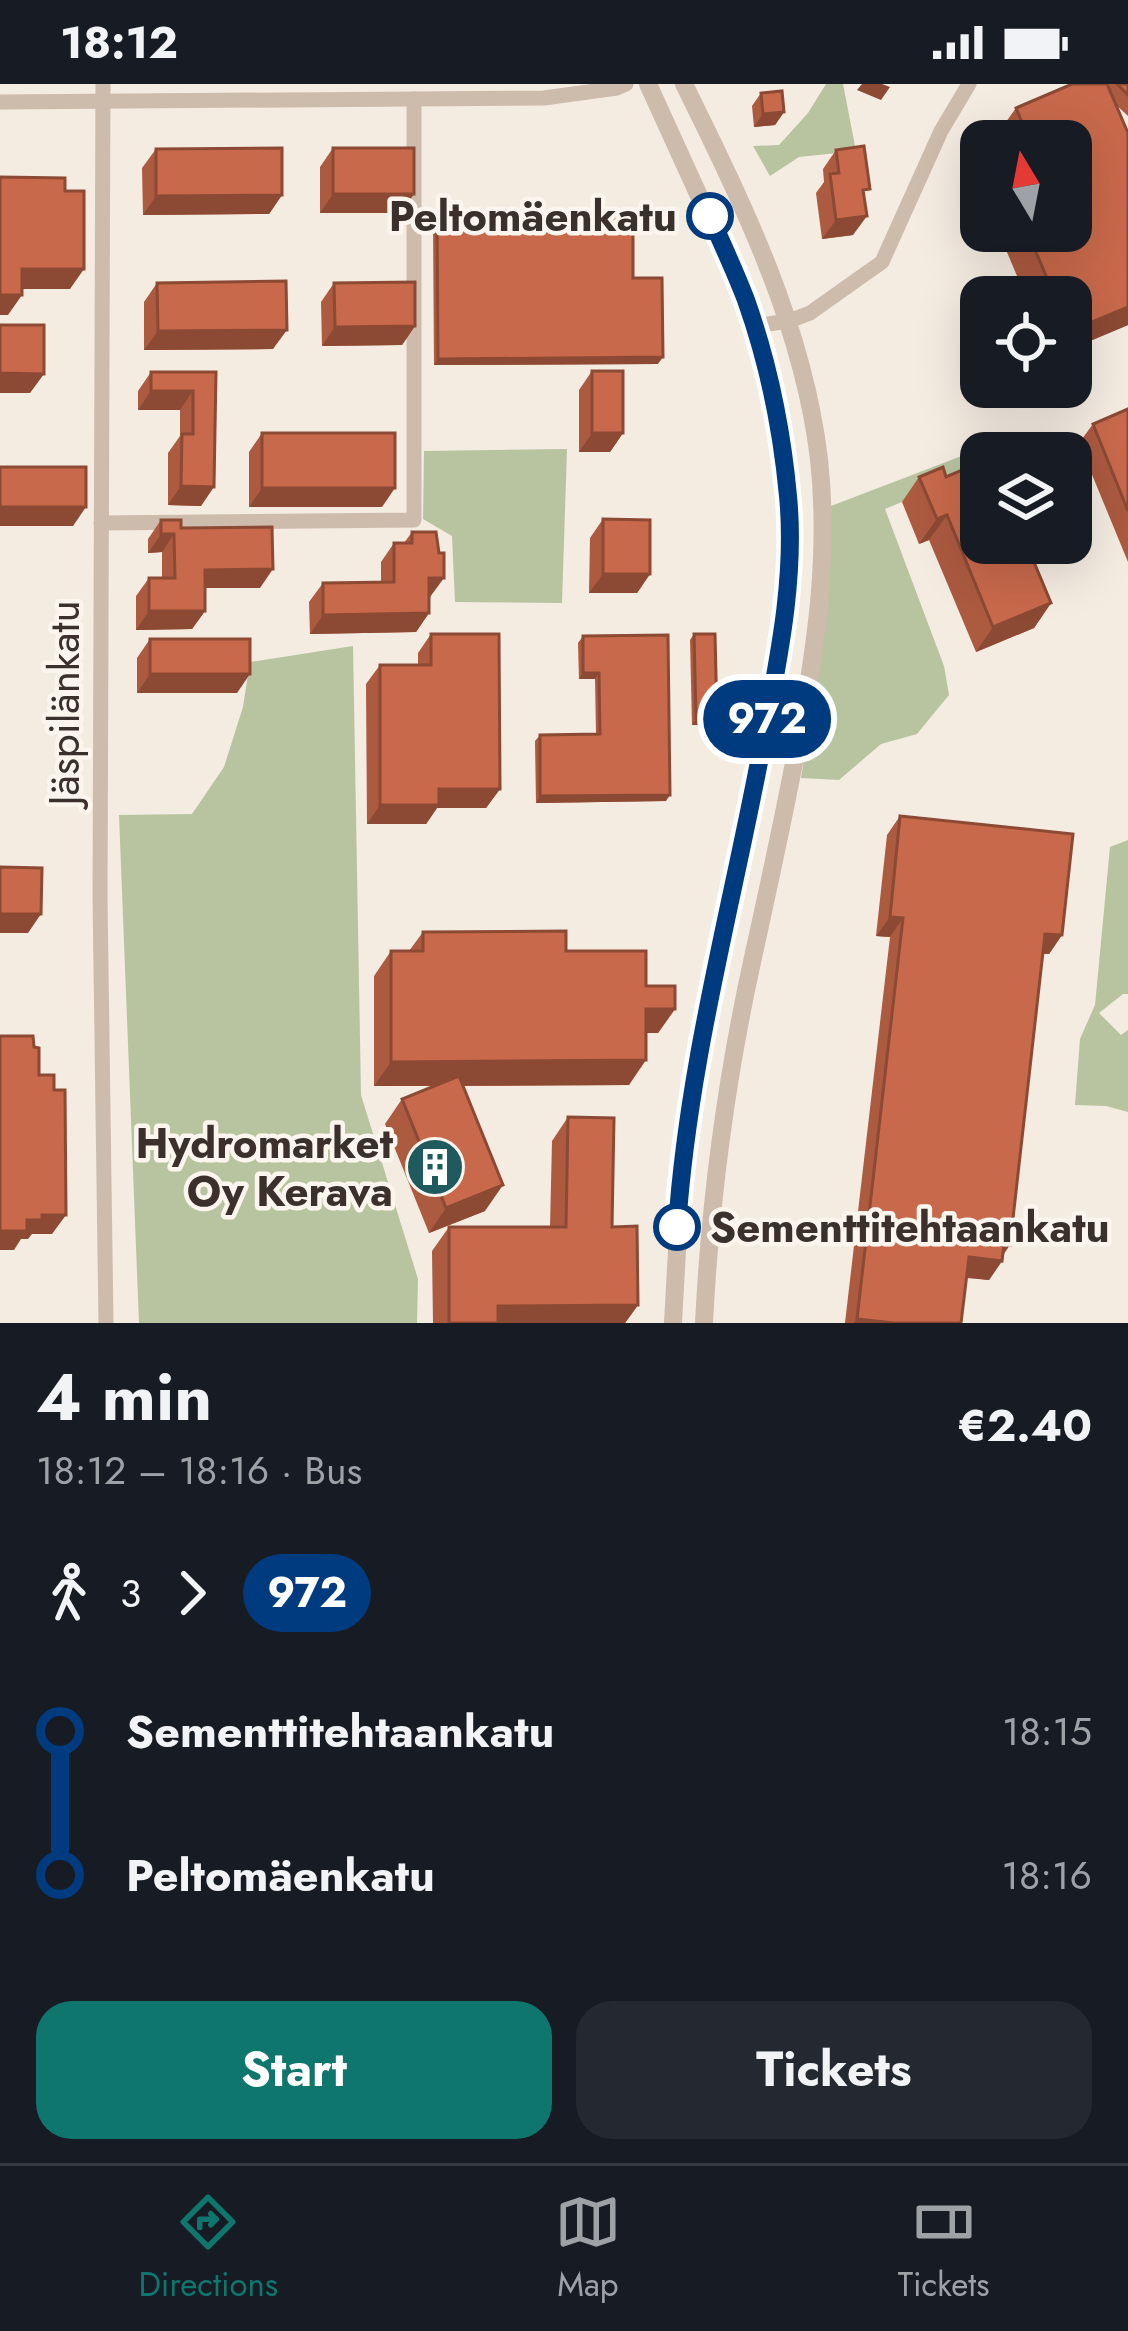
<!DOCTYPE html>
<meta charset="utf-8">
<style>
:root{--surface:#171b24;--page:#242831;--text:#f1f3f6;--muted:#9ea1a6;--line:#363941;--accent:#0f766e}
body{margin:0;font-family:Jost,sans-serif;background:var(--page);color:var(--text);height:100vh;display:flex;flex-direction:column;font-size:45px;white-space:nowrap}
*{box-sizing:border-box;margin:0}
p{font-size:39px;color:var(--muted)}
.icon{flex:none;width:66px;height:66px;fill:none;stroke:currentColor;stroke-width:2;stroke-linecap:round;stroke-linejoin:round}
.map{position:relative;height:1239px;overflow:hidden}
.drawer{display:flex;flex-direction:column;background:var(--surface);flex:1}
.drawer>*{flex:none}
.badge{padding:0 24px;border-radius:39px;font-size:42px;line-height:78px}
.needle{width:78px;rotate:350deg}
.controls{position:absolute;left:960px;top:36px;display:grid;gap:24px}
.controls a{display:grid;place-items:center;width:132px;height:132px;border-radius:24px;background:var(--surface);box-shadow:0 12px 48px #0002;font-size:60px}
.map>.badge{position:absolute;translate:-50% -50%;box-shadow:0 0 0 6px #fff}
.legs{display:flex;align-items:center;gap:18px;height:132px;padding:0 36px;font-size:39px}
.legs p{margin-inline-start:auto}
.summary{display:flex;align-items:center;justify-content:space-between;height:204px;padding:0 36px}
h1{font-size:66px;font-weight:700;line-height:90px}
.cta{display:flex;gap:24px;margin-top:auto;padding:24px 36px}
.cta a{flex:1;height:138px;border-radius:36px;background:var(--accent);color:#fff;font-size:48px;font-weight:700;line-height:138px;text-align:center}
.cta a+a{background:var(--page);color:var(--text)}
ul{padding:0 36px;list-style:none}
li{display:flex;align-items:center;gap:42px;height:144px;font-size:45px}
li i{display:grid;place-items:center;width:18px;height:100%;margin:0 15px;background:currentColor}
li i::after{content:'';width:30px;height:30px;margin:-15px;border:9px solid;border-radius:50%;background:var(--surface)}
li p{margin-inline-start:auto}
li:first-child i{background:linear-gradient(#0000 50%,currentColor 0)}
li:last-child i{background:linear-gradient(currentColor 50%,#0000 0)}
.status{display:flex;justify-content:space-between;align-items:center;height:84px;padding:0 60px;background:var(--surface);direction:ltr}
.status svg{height:33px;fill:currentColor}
.tab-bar{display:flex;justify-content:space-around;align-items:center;height:168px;border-top:3px solid var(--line);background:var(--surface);font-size:33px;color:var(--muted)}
.tab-bar a{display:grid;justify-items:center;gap:6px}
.tab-bar .on{color:var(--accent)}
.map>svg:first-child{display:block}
.green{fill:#b8c4a0}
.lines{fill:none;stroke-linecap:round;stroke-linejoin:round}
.minor{stroke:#cdbbac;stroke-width:15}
.tertiary{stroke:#cdbbac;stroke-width:18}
.wall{fill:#ac5a40}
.shaded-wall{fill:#8c4a34}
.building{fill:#c8694b;stroke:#8c4a34;stroke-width:3}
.line-1-casing{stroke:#fff;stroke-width:27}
.line-1{stroke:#003b80;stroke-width:18}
.stop-1-dot{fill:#fff;stroke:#003b80;stroke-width:6}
.labels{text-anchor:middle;stroke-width:9;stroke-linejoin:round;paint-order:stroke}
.stop-label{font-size:42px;font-weight:bold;fill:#3b302b;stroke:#fbf5ee;text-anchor:end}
.street-label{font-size:42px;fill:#3b302b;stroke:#fbf5ee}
.poi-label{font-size:42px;font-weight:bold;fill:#3b302b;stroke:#fbf5ee;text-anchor:end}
</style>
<div class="status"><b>18:12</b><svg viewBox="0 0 49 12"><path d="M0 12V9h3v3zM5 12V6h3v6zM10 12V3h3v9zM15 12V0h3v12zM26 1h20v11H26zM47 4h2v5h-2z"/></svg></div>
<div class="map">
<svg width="1128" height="1239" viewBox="0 0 1128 1239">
<rect width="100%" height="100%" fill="#f4ebe1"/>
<g class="green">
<polygon points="826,0 843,0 856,67 799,73 770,92 753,62 779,61 808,29"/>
<polygon points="1014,352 1026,366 1018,369 981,369 981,385 885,425 944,582 949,611 917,650 881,660 839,696 801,694 824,544 831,422"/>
<polygon points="567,365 562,519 455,518 452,452 423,435 424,367"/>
<polygon points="353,562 361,1011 418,1195 417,1239 139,1239 119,731 192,730 224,683 243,623 250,578"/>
<polygon points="1128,756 1128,910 1123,910 1099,929 1121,951 1128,946 1128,1028 1106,1022 1075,1021 1080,955 1095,921 1110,763"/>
</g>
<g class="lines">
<g class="minor">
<polyline points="103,0 100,813 106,1239"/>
<polyline points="0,18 544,14 617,4 626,0"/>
<polyline points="754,242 789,237 810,229 882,178 941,47 969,0"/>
<polyline points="101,439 414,436 414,15"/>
</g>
<g class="tertiary">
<polyline points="648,0 746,215 769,295 789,416 787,516 779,573 696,982 682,1076 673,1239"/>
<path d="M684,0C743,120 803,241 819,375C829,467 817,557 800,647C786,724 769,801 752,878C726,997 710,1118 704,1239"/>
</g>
</g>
<g class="wall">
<polygon points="1072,0 1128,0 1128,32 1116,21 1128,49 1128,241 1071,265 1071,213 1026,213 998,147 1071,147 1071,57 1002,57 998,49 1016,24"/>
<polygon points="761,9 784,28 775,41 754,43 752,22"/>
<polygon points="333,64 401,129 320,129 320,83"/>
<polygon points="156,65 282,111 269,130 143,131 142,84"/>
<polygon points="836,66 864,113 853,151 822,155 816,109 824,98 823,85"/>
<polygon points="437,131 633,194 658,280 434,281 433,137"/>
<polygon points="157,199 273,265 144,266 144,218"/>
<polygon points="334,199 415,242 402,261 322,262 321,218"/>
<polygon points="592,287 623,349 610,368 579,368 579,306"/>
<polygon points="151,288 216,288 201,422 168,421 168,369 180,352 180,326 138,326 138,307"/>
<polygon points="1128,325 1128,478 1079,359 1093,340"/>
<polygon points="262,349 382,423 249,423 249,368"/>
<polygon points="919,393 946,393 1051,519 1034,544 976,568 929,456 919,460 902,418"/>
<polygon points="603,435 650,490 637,509 589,509 590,454"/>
<polygon points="161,436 181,444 260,504 205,504 205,527 192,545 136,546 136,512 149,494 162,494 162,468 148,469 148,455"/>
<polygon points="412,448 430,513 429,529 416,548 310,550 309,518 323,499 381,498 381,478 394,459 404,459"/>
<polygon points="431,550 500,705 486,724 437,724 426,740 367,740 366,600 380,581 418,581 418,569"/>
<polygon points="694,550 712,641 692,641 690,556"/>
<polygon points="583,552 666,717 536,719 535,657 540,651 596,650 595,595 579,595 578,559"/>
<polygon points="150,555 237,609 137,609 137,574"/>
<polygon points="900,732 1062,851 1049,870 1043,870 1002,1177 989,1196 966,1194 961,1239 845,1239 890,853 876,852 887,751"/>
<polygon points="423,848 566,867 646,902 675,925 658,949 646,949 629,1001 463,1002 485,1127 429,1149 385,1040 402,1015 434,1002 374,1002 374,892 391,867 409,867"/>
<polygon points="568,1033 612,1143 638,1221 625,1239 433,1239 432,1167 449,1143 550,1143 552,1057"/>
</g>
<g class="shaded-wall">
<polygon points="862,0 882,0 890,3 881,16 857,6"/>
<polygon points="784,28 775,41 754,43 763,30"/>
<polygon points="333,110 414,110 401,129 320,129"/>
<polygon points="282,111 269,130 143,131 156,112"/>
<polygon points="867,132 853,151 822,155 836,136"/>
<polygon points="22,185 84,185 70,205 8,205"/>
<polygon points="0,211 22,211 8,231 0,231"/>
<polygon points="1128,223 1128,241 1071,265 1071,247"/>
<polygon points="415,242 402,261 322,262 335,243"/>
<polygon points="287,246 273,265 144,266 158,247"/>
<polygon points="663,273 658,280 434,281 438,275"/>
<polygon points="0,289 44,290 30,309 0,309"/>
<polygon points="151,307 193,307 180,326 138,326"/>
<polygon points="592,349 623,349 610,368 579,368"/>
<polygon points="181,402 214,403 201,422 168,421"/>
<polygon points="262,404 395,404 382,423 249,423"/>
<polygon points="0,423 86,423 73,442 0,442"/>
<polygon points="947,431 929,456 919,460 937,435"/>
<polygon points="161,450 174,450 162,468 148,469"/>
<polygon points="273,485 260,504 192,504 205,486"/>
<polygon points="603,490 650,490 637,509 589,509"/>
<polygon points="429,494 444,494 430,513 415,513"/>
<polygon points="1051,519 1034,544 976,568 993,543"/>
<polygon points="149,527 205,527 192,545 136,546"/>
<polygon points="429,529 416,548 310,550 323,531"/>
<polygon points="583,589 599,589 595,595 579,595"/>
<polygon points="150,590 250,590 237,609 137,609"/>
<polygon points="717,634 712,641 692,641 696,635"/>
<polygon points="439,705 500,705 486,724 437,724 426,740 367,740 380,721"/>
<polygon points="670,711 666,717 536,719 540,712"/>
<polygon points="0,830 41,830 28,849 0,849"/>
<polygon points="890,833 903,834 890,853 876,852"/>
<polygon points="1045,850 1062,851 1049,870 1031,869"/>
<polygon points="646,925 675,925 658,949 628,949"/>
<polygon points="646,976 629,1001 374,1002 391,978"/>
<polygon points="503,1101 485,1127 429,1149 446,1124"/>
<polygon points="42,1131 66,1131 52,1150 32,1150 28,1155 21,1155 14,1166 0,1166 0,1147"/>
<polygon points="1004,1160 1010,1161 999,1177 1002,1177 989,1196 955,1192 969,1173"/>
<polygon points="638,1221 625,1239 486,1239 498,1222"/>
<polygon points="857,1235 894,1239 854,1239"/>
</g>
<g class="building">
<polygon points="1072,0 1107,0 1128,49 1128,223 1071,247 1071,213 1055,213 1027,147 1071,147 1071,57 1030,57 1016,24"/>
<polygon points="1117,0 1128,0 1128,11"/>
<polygon points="782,7 784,28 763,30 761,9"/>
<polygon points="864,62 870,105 863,106 867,132 836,136 830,90 839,89 836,66"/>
<polygon points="282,64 282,111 156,112 156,65"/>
<rect x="333" y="64" width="81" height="46"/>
<polygon points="0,93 65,94 65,107 84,107 84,185 22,185 22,211 0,211"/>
<polygon points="633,129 633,194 662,194 663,273 438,275 437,131"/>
<polygon points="286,197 287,246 158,247 157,199"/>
<polygon points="415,198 415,242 335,243 334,199"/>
<polygon points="0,241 44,241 44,290 0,289"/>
<rect x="592" y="287" width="31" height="62"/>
<polygon points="151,288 216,288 214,403 181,402 182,350 193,350 193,307 151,307"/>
<polygon points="1128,325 1128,427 1093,340"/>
<rect x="262" y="349" width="133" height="55"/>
<polygon points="981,378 981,459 1026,459 1051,519 993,543 947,431 937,435 919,393 943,383 946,393"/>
<rect x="0" y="383" width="86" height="40"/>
<polygon points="603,435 650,436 650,490 603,490"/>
<polygon points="161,436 181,436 181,444 272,443 273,485 205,486 205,527 149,527 149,494 175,494 174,450 161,450"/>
<polygon points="412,448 436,448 439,469 444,469 444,494 429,494 429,529 323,531 323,499 394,498 394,459 412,459"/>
<polygon points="431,550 499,550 500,705 439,705 439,721 380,721 380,581 431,581"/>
<polygon points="694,550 715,550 717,634 696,635"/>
<polygon points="668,551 670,711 540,712 540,651 600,650 599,589 583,589 583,552"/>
<rect x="150" y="555" width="100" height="35"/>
<polygon points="900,732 1073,750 1062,851 1045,850 1010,1161 1004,1160 1002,1177 969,1173 961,1239 894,1239 857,1235 903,834 890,833"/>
<polygon points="0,783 42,784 41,830 0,830"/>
<polygon points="566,847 566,867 646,867 646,902 675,902 675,925 646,925 646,976 391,978 391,867 423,867 423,848"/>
<polygon points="0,952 33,952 34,963 39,964 39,991 54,991 54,1006 65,1006 66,1131 42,1131 42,1136 27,1136 27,1147 0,1147"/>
<polygon points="459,992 503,1101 446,1124 402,1015"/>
<polygon points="568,1033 614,1034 612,1143 637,1142 638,1221 498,1222 498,1239 449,1239 449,1143 566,1143"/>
</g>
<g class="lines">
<g class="line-1-casing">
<path id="line-1" d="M677,1143C688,978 733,819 763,657C778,577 796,494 788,412C782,347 768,278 746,216C735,187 722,160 710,132"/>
</g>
<use href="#line-1" class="line-1"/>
</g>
<defs>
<g id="building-disc" transform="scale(3)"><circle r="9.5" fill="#1f5a5e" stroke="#fbf5ee"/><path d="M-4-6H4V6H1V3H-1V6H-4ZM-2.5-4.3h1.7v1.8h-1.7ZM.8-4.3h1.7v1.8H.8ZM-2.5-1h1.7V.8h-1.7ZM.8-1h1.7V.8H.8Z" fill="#fff"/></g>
</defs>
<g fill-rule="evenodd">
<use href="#building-disc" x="435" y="1083"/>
</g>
<g class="stop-1-dot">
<circle cx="710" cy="132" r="21"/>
<circle cx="677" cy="1143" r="21"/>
</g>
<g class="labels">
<g class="stop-label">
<text x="677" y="147">Peltomäenkatu</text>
<text x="710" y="1158" text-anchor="start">Sementtitehtaankatu</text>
</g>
<g class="street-label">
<text transform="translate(64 619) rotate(-90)" y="15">Jäspilänkatu</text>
</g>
<g class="poi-label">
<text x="393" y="1074">Hydromarket<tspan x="393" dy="48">Oy Kerava</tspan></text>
</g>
</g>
</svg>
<div class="controls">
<a><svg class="needle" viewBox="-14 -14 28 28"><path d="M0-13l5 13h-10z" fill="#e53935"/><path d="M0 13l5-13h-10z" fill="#9ea1a6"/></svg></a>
<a><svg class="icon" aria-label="locate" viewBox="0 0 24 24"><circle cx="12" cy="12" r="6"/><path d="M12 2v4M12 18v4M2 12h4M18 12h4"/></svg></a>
<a><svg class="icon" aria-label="layers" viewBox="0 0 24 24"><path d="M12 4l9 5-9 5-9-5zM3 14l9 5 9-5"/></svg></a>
</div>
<b class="badge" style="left:767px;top:635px;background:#003b80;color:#fff">972</b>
</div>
<section class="drawer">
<div class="summary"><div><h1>4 min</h1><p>18:12 – 18:16 · Bus</p></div><b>€2.40</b></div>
<div class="legs"><svg class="icon" aria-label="walk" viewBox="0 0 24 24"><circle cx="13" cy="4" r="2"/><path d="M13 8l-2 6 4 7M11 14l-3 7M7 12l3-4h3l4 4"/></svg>3<svg class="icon" aria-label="forward" viewBox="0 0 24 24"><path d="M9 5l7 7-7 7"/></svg><b class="badge" style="background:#003b80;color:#fff">972</b></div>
<ul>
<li><i style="color:#003b80"></i><b>Sementtitehtaankatu</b><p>18:15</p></li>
<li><i style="color:#003b80"></i><b>Peltomäenkatu</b><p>18:16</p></li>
</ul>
<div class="cta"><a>Start</a><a>Tickets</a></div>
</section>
<nav class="tab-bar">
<a class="on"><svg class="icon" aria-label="directions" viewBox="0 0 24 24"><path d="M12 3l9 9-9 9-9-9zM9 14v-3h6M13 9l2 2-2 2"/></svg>Directions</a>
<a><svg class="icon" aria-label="map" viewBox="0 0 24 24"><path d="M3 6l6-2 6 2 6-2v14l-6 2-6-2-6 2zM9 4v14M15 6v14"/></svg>Map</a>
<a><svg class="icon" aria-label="tickets" viewBox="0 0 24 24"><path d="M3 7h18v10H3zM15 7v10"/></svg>Tickets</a>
</nav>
